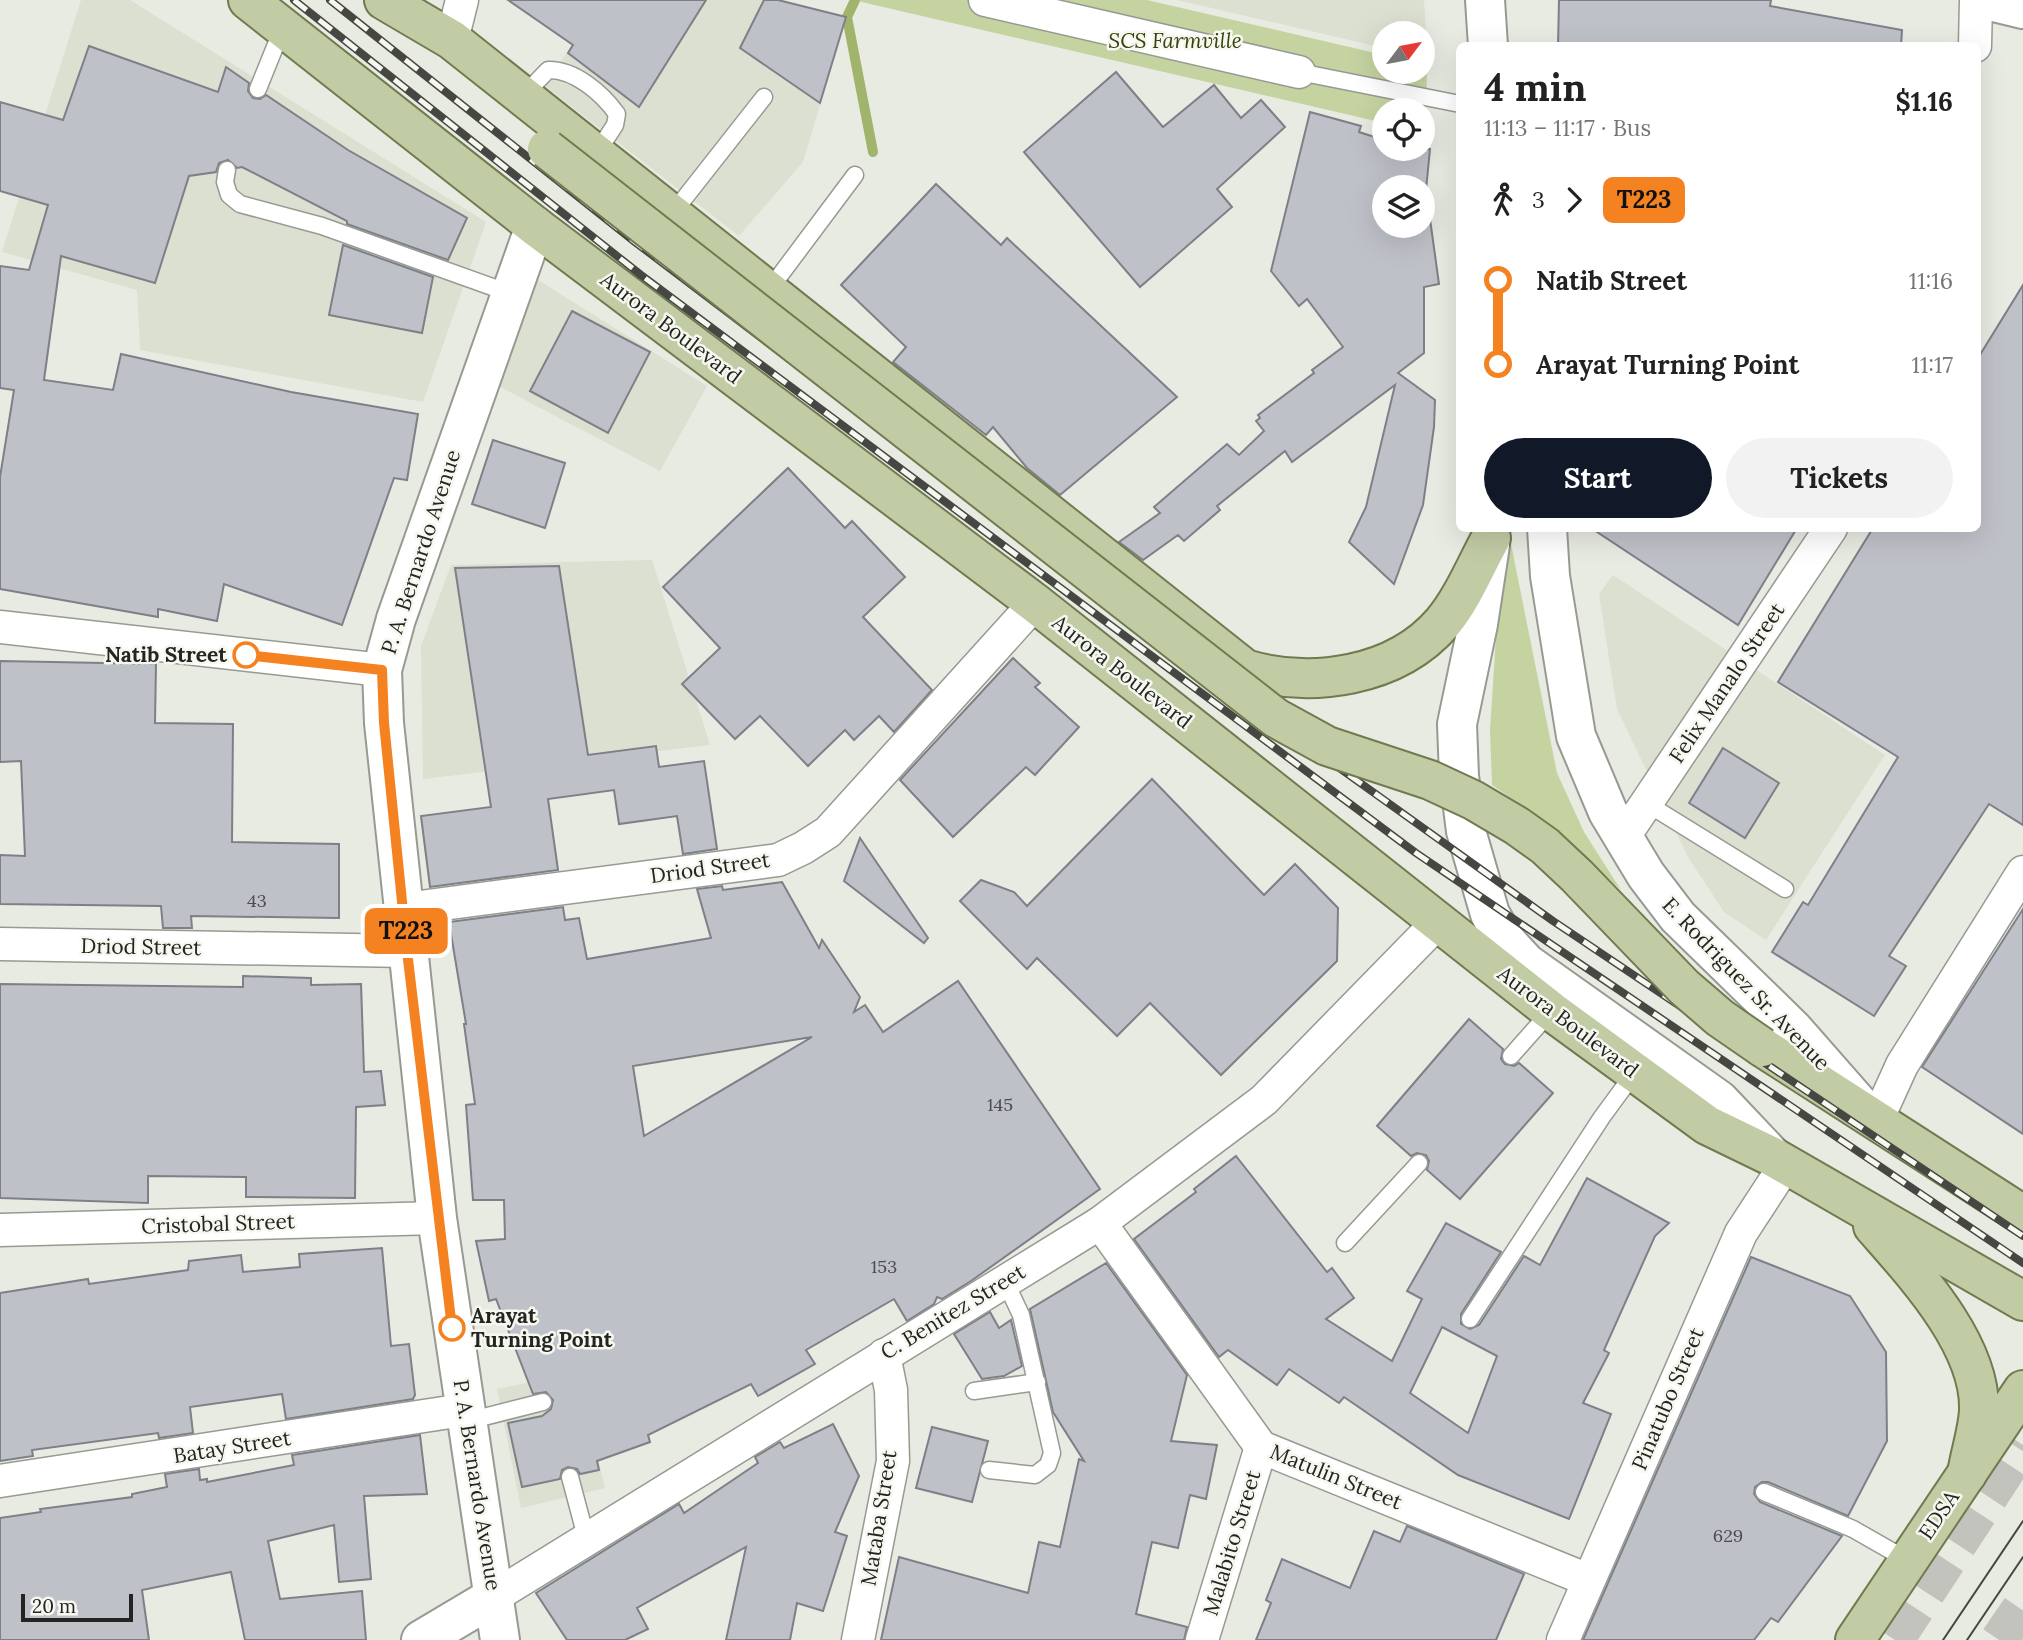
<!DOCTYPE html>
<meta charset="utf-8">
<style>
:root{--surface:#fff;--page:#f2f2f2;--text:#222;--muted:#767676;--accent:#111827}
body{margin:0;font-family:Lora,serif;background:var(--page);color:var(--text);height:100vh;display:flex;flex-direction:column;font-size:26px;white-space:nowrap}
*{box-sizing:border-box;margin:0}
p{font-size:23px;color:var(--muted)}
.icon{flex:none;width:38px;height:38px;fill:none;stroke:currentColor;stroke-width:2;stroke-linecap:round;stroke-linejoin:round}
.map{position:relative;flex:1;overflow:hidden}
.side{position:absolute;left:1456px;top:42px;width:525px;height:490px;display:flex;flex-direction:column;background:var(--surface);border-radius:10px;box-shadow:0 7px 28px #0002}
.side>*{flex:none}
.badge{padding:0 14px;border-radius:10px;font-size:24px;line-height:46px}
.needle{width:46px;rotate:58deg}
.buttons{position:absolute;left:1372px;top:21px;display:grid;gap:14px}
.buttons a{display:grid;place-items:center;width:63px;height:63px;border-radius:50%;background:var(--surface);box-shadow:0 7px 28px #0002;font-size:35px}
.scale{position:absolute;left:21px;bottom:18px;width:112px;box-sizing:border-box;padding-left:7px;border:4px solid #242522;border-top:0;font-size:19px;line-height:24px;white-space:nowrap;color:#242522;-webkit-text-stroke:5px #f6f8f0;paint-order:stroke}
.map>.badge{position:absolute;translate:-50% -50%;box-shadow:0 0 0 4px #fff}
.legs{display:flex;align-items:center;gap:10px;height:77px;padding:0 28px;font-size:23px}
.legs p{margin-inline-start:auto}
.summary{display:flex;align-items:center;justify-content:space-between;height:119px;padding:0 28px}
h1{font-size:38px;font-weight:800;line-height:52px}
.primary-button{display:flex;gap:14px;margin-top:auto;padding:14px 28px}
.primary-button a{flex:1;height:80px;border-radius:42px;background:var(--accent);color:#fff;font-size:28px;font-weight:800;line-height:80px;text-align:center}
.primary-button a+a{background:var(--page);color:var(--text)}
ul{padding:0 28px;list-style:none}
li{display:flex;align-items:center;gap:24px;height:84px;font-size:26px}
li i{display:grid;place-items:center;width:10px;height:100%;margin:0 9px;background:currentColor}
li i::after{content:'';width:18px;height:18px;margin:-9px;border:5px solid;border-radius:50%;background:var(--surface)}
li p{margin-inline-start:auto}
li:first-child i{background:linear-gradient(#0000 50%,currentColor 0)}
li:last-child i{background:linear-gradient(currentColor 50%,#0000 0)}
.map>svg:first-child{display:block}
.built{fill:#dbe0d0}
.green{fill:#c5d3a1}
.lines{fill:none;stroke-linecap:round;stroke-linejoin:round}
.stream{stroke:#a1b46c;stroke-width:10}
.building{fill:#bfc1c9;stroke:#7e7f87;stroke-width:2;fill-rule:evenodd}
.highway-tunnel{stroke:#c1c3bc;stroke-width:38;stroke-dasharray:38 19;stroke-linecap:butt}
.lane-casing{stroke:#979a92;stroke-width:19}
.street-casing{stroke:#979a92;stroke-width:35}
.secondary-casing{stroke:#979a92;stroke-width:42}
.primary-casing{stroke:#6f7b4f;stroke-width:42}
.lane{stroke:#fff;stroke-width:16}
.street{stroke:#fff;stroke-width:32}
.secondary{stroke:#fff;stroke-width:38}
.primary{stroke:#c1cba4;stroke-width:38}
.tram{stroke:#464743;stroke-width:2}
.rail-casing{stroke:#464743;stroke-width:8}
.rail{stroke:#f6f8f0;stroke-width:5;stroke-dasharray:16;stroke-linecap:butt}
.primary-bridge-casing{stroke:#6f7b4f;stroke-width:42;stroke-linecap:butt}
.primary-bridge{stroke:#c1cba4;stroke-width:38}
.line-1-casing{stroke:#fff;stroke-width:16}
.line-1{stroke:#f58220;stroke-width:10}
.stop-1-dot{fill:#fff;stroke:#f58220;stroke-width:3.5}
.labels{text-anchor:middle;stroke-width:5;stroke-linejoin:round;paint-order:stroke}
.number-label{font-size:18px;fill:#4b4c4c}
.park-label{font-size:21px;font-style:italic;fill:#37430d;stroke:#f6f8f0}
.street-label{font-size:21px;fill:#242522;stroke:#f6f8f0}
.stop-label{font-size:21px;font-weight:bold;fill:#242522;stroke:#f6f8f0;text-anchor:end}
</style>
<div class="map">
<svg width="2023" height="1640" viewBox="0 0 2023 1640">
<rect width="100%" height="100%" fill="#e8ebe2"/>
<g class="built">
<polygon points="81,0 130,0 486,222 423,402 140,350 137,290 2,252"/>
<polygon points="601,0 778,0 846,17 803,162 739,236 545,86"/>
<polygon points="1177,0 1424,0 1428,59 1423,57 1423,33 1384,33 1384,48"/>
<polygon points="535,278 707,386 660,471 487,380"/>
<polygon points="652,560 710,745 423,779 421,646 451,565"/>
<polygon points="1613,575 1885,755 1766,940 1724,912 1688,857 1617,709 1599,594"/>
<polygon points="578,1373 605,1488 521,1508 497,1389"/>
</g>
<g class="green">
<polygon points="853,0 1147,0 1384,55 1384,72 1423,72 1423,64 1427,65 1426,133 1423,132 1423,110 1384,110 1384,123"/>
<polygon points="1503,529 1508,529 1557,773 1584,832 1621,890 1549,825 1492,785 1490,730"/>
</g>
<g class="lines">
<polyline class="stream" points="855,0 847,17 873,152"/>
</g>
<g class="building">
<polygon points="508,0 706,0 639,107 568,53 573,45"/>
<polygon points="764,0 778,0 846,17 820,103 740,48"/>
<polygon points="1559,0 1771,0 1770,6 1902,30 1901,46 1558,46"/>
<polygon points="89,46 218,92 226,67 249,83 248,91 253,98 260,99 266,95 348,150 467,218 448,260 347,224 347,221 242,167 237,168 228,160 219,163 216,172 189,176 155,283 61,256 44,380 113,390 121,354 291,392 418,414 407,480 394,478 342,625 224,584 217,621 158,609 158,617 0,589 0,477 14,390 0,388 0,266 29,270 48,205 0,191 0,102 63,120"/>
<polygon points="1116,72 1163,127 1214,85 1241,118 1261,100 1285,127 1217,189 1232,207 1140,287 1024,152"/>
<path d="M1310,112L1361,126L1359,132L1384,140V149H1430L1426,190L1439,284L1424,287V353L1398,373L1435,400L1434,427L1423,505L1394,584L1349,542L1366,507L1395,385L1292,462L1285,451L1217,506L1220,510L1184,541L1178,535L1143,560L1119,542L1160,513L1154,507L1227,444L1239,455L1264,431L1256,421L1260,418L1258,415L1314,373L1312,370L1343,347L1307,299L1299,306L1271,271ZM1384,187H1423V226H1384Z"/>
<polygon points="936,184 1001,245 1007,238 1177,397 1060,495 1027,468 993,427 986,435 893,362 906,347 841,285"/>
<polygon points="343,245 433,277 422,333 329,315"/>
<polygon points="2023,285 2023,825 1989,804 1889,956 1906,966 1874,1016 1772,952 1803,902 1808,905 1898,757 1778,682 1873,528 1978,528 1978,358"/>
<polygon points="572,311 650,352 608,433 530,391"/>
<polygon points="493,440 565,463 545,528 472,504"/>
<polygon points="788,468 845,528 852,521 905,577 863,617 932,690 894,732 879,716 854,740 845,730 808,766 760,716 735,739 682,684 720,648 663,587"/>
<polygon points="1591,528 1797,528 1738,625"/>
<polygon points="559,566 588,755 656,746 659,767 704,761 717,849 683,854 677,816 619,824 614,790 548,799 558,870 430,887 421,816 491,807 455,568"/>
<polygon points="1013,658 1040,683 1035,687 1079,727 1035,775 1026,767 953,837 900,780"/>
<polygon points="0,661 156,664 155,723 233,724 232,842 339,844 339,918 191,916 192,928 163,928 161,906 0,904 0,855 25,856 21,761 0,762"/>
<polygon points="1723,748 1779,783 1745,838 1689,803"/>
<polygon points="1152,779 1264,895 1295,864 1338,908 1337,961 1221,1075 1150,1003 1117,1036 1037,958 1027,969 960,901 981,880 1014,892 1027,906"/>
<polygon points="860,838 928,938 924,943 844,881"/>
<path d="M782,882L819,948L822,940L860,997L854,1012L865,1005L883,1032L958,981L1100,1189L971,1281L942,1299L937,1297L934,1304L907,1321L894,1299L806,1350L815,1364L758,1396L751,1384L648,1435L650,1442L597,1461L599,1470L580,1474L577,1469L568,1467L562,1470L560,1479L522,1487L508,1423L542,1416L551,1409L553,1400L546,1392L533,1394L496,1299L489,1301L476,1241L505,1239L504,1200H473L466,1105L475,1104L464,1024H466L449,922L563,907L565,920L579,918L587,959L711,938L697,889L722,886L723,890ZM812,1037L644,1136L633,1066Z"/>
<polygon points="2023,909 2023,1134 1922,1067"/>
<polygon points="243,976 311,978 311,985 361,984 364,1072 381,1071 385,1105 356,1107 355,1198 246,1197 246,1177 148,1176 148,1203 0,1198 0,984 243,987"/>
<polygon points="1469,1019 1503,1049 1501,1059 1505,1064 1514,1066 1519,1063 1553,1093 1460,1199 1427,1170 1429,1161 1426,1155 1417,1153 1411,1156 1377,1126"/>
<path d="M1236,1156L1327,1272L1332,1268L1354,1298L1326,1319L1392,1361L1422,1299L1407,1291L1446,1223L1501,1252L1461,1314V1324L1470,1329L1479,1325L1524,1256L1540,1265L1587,1178L1669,1223L1655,1236L1604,1350L1609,1353L1583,1403L1611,1414L1569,1519L1458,1475L1344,1397L1339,1403L1289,1369L1277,1385L1228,1350L1219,1357L1134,1239L1196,1192L1194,1189ZM1442,1327L1497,1356L1468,1433L1410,1393Z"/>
<polygon points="382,1248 391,1346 409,1344 415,1395 413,1399 286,1419 282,1394 190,1407 193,1433 159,1438 158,1433 32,1450 33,1456 0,1461 0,1293 88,1279 89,1284 188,1270 189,1261 241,1255 243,1272 300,1267 299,1254"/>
<polygon points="1751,1257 1850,1296 1886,1352 1887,1441 1848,1516 1768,1482 1762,1482 1755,1487 1754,1494 1760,1502 1842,1536 1778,1622 1771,1618 1754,1640 1583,1640"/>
<polygon points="1106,1263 1187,1375 1171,1441 1217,1445 1206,1499 1190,1495 1178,1548 1152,1542 1136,1614 1187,1627 1184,1640 881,1640 899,1557 1028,1593 1039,1542 1060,1547 1079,1459 1084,1461 1053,1412 1030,1309"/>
<polygon points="990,1312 999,1328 1011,1320 1022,1366 1004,1376 982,1379 954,1334"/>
<polygon points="833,1424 859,1476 835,1532 847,1536 823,1611 797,1603 790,1640 726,1640 746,1547 637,1608 648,1629 625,1640 567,1640 536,1593 679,1504 684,1513 758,1463 755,1457 780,1442 784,1448"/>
<polygon points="932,1427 988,1441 972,1502 916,1488"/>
<polygon points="420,1435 427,1494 364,1496 371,1579 339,1582 334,1525 268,1541 280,1599 362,1591 366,1640 245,1640 231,1572 142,1590 149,1640 0,1640 0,1518 41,1512 40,1509 132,1497 132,1494 167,1487 165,1474 199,1469 200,1480 207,1479 207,1482 294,1465 292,1455"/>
<polygon points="1407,1526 1524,1574 1496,1640 1256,1640 1271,1603 1266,1600 1282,1559 1350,1588 1374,1531 1400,1542"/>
</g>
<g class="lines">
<g class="highway-tunnel">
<polyline points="1895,1640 2023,1445"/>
<polyline points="1999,1640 2023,1605"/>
</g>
<g class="lane-casing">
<g id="lane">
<polyline points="1299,72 1460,104"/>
<polyline points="258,89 283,27"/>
<path d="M523,96L548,70C574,69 602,93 617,114L615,125L596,154"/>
<polyline points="227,170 225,182 229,195 240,204 322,226 509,293"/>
<polyline points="672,214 764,97"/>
<polyline points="769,290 855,175"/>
<polyline points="1646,803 1785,889"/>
<polyline points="1511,1056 1551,1011"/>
<polyline points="1345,1243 1419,1163"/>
<polyline points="1470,1319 1602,1117 1635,1072"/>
<polyline points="974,1391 1037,1382"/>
<polyline points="468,1421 543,1402"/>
<polyline points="989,1470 1035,1475 1048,1465 1052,1453 1021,1315 1005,1281"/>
<polyline points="570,1477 586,1537"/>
<polyline points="1764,1492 1853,1529 1909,1561"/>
</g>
</g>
<g class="street-casing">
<g id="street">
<polyline points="985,0 1299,72"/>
<polyline points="452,40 462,0"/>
<polyline points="1975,46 1976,0"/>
<polyline points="0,627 382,670"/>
<polyline points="1623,838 1831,528"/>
<polyline points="405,909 778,860 803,848 828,832 1035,603"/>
<polyline points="0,944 407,951"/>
<polyline points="1877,1120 1902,1065 2023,872"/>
<polyline points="1100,1223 1261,1447 1588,1580"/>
<polyline points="0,1230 437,1218"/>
<polyline points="0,1481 463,1410"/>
<polyline points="495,1596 1100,1223 1264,1100 1438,922"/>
<polyline points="858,1640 893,1461 891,1390 884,1355"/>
<polyline points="1202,1640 1261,1447"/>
<polyline points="1563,1640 1741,1233 1786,1164"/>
</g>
</g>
<g class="secondary-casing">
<g id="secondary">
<polyline points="1485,0 1488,46"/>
<polyline points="1986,0 2023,9"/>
<polyline points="1547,528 1550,576 1576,736 1608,812 1646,875 1678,917 1793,1029 1858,1103"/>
<polyline points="1490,545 1478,624 1457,724 1459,776 1466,831 1490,914 1505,940 1526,963 1719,1100 1772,1156"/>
<polyline points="421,1640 495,1596"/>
<polyline points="500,1640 437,1218 384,723 382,670 396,619 535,226"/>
</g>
</g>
<g class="primary-casing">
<g id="primary">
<polyline points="248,0 535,226 1035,603 1551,1011 1707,1125 1773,1157 2023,1301"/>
<path d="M384,0L452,40L1245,669C1311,689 1396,677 1443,622C1463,598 1476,565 1491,538"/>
<polyline points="1762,1047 2023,1215"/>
<path d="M1873,1226C1914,1273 1981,1344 1979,1410C1978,1431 1970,1454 1967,1474"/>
<polyline points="1855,1640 2023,1390"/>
</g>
</g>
<use href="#lane" class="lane"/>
<use href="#street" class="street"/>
<use href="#secondary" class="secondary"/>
<use href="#primary" class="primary"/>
<g class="tram">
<polyline points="1943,1640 2023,1521"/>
<polyline points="1967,1640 2023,1557"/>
</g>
<g class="rail-casing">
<g id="rail">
<polyline points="294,0 641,275 1416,853 2023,1263"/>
<polyline points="330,0 635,242 1141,626 1553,921 2023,1236"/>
</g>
</g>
<use href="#rail" class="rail"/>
<g class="primary-bridge-casing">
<polyline id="primary-bridge" points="547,149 1276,718 1327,746 1430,780 1473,800 1517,826 1545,846 1577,876 1684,987 1720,1018 1762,1047"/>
</g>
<use href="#primary-bridge" class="primary-bridge"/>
</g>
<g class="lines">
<g class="line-1-casing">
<polyline id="line-1" points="246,655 382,670 384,723 407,951 452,1328"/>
</g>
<use href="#line-1" class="line-1"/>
</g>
<g class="stop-1-dot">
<circle cx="246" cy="655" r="12"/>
<circle cx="452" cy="1328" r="12"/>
</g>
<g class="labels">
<g class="number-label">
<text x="257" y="907">43</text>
<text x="1000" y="1111">145</text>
<text x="884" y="1273">153</text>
<text x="1728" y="1542">629</text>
</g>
<g class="park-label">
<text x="1175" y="48">SCS Farmville</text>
</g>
<g class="street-label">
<text transform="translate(671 328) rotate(37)" y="7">Aurora Boulevard</text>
<text transform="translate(421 552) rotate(-72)" y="7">P. A. Bernardo Avenue</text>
<text transform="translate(1122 672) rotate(38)" y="7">Aurora Boulevard</text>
<text transform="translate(1727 683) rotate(-56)" y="7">Felix Manalo Street</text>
<text transform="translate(710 868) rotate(-8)" y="7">Driod Street</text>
<text transform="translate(141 947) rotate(1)" y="7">Driod Street</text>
<text transform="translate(1746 984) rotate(46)" y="7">E. Rodriguez Sr. Avenue</text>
<text transform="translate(1568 1022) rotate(37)" y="7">Aurora Boulevard</text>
<text transform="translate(218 1224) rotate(-2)" y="7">Cristobal Street</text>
<text transform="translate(953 1312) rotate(-31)" y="7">C. Benitez Street</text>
<text transform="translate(1668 1399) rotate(-67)" y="7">Pinatubo Street</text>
<text transform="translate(232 1447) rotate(-9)" y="7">Batay Street</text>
<text transform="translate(1336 1477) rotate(22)" y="7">Matulin Street</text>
<text transform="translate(477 1485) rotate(81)" y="7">P. A. Bernardo Avenue</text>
<text transform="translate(1939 1515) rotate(-56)" y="7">EDSA</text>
<text transform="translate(879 1518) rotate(-81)" y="7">Mataba Street</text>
<text transform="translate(1232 1543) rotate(-73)" y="7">Malabito Street</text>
</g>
<g class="stop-label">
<text x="227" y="662">Natib Street</text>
<text x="471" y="1323" text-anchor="start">Arayat<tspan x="471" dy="24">Turning Point</tspan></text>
</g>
</g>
</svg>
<div class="buttons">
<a><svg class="needle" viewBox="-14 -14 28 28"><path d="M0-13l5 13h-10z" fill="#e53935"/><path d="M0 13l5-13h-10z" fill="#767676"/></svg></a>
<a><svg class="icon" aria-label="locate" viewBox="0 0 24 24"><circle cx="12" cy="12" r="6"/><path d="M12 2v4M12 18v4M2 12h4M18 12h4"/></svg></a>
<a><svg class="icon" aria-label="layers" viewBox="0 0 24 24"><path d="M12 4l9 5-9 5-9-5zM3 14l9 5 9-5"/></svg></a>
</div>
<div class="scale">20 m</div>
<b class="badge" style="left:406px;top:931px;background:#f58220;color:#111">T223</b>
<section class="side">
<div class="summary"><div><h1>4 min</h1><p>11:13 – 11:17 · Bus</p></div><b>$1.16</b></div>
<div class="legs"><svg class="icon" aria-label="walk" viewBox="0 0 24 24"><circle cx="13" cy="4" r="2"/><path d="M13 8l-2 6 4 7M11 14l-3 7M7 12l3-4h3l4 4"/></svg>3<svg class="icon" aria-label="forward" viewBox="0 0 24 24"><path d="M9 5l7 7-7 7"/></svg><b class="badge" style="background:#f58220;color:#111">T223</b></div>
<ul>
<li><i style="color:#f58220"></i><b>Natib Street</b><p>11:16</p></li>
<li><i style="color:#f58220"></i><b>Arayat Turning Point</b><p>11:17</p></li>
</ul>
<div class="primary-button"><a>Start</a><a>Tickets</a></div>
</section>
</div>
